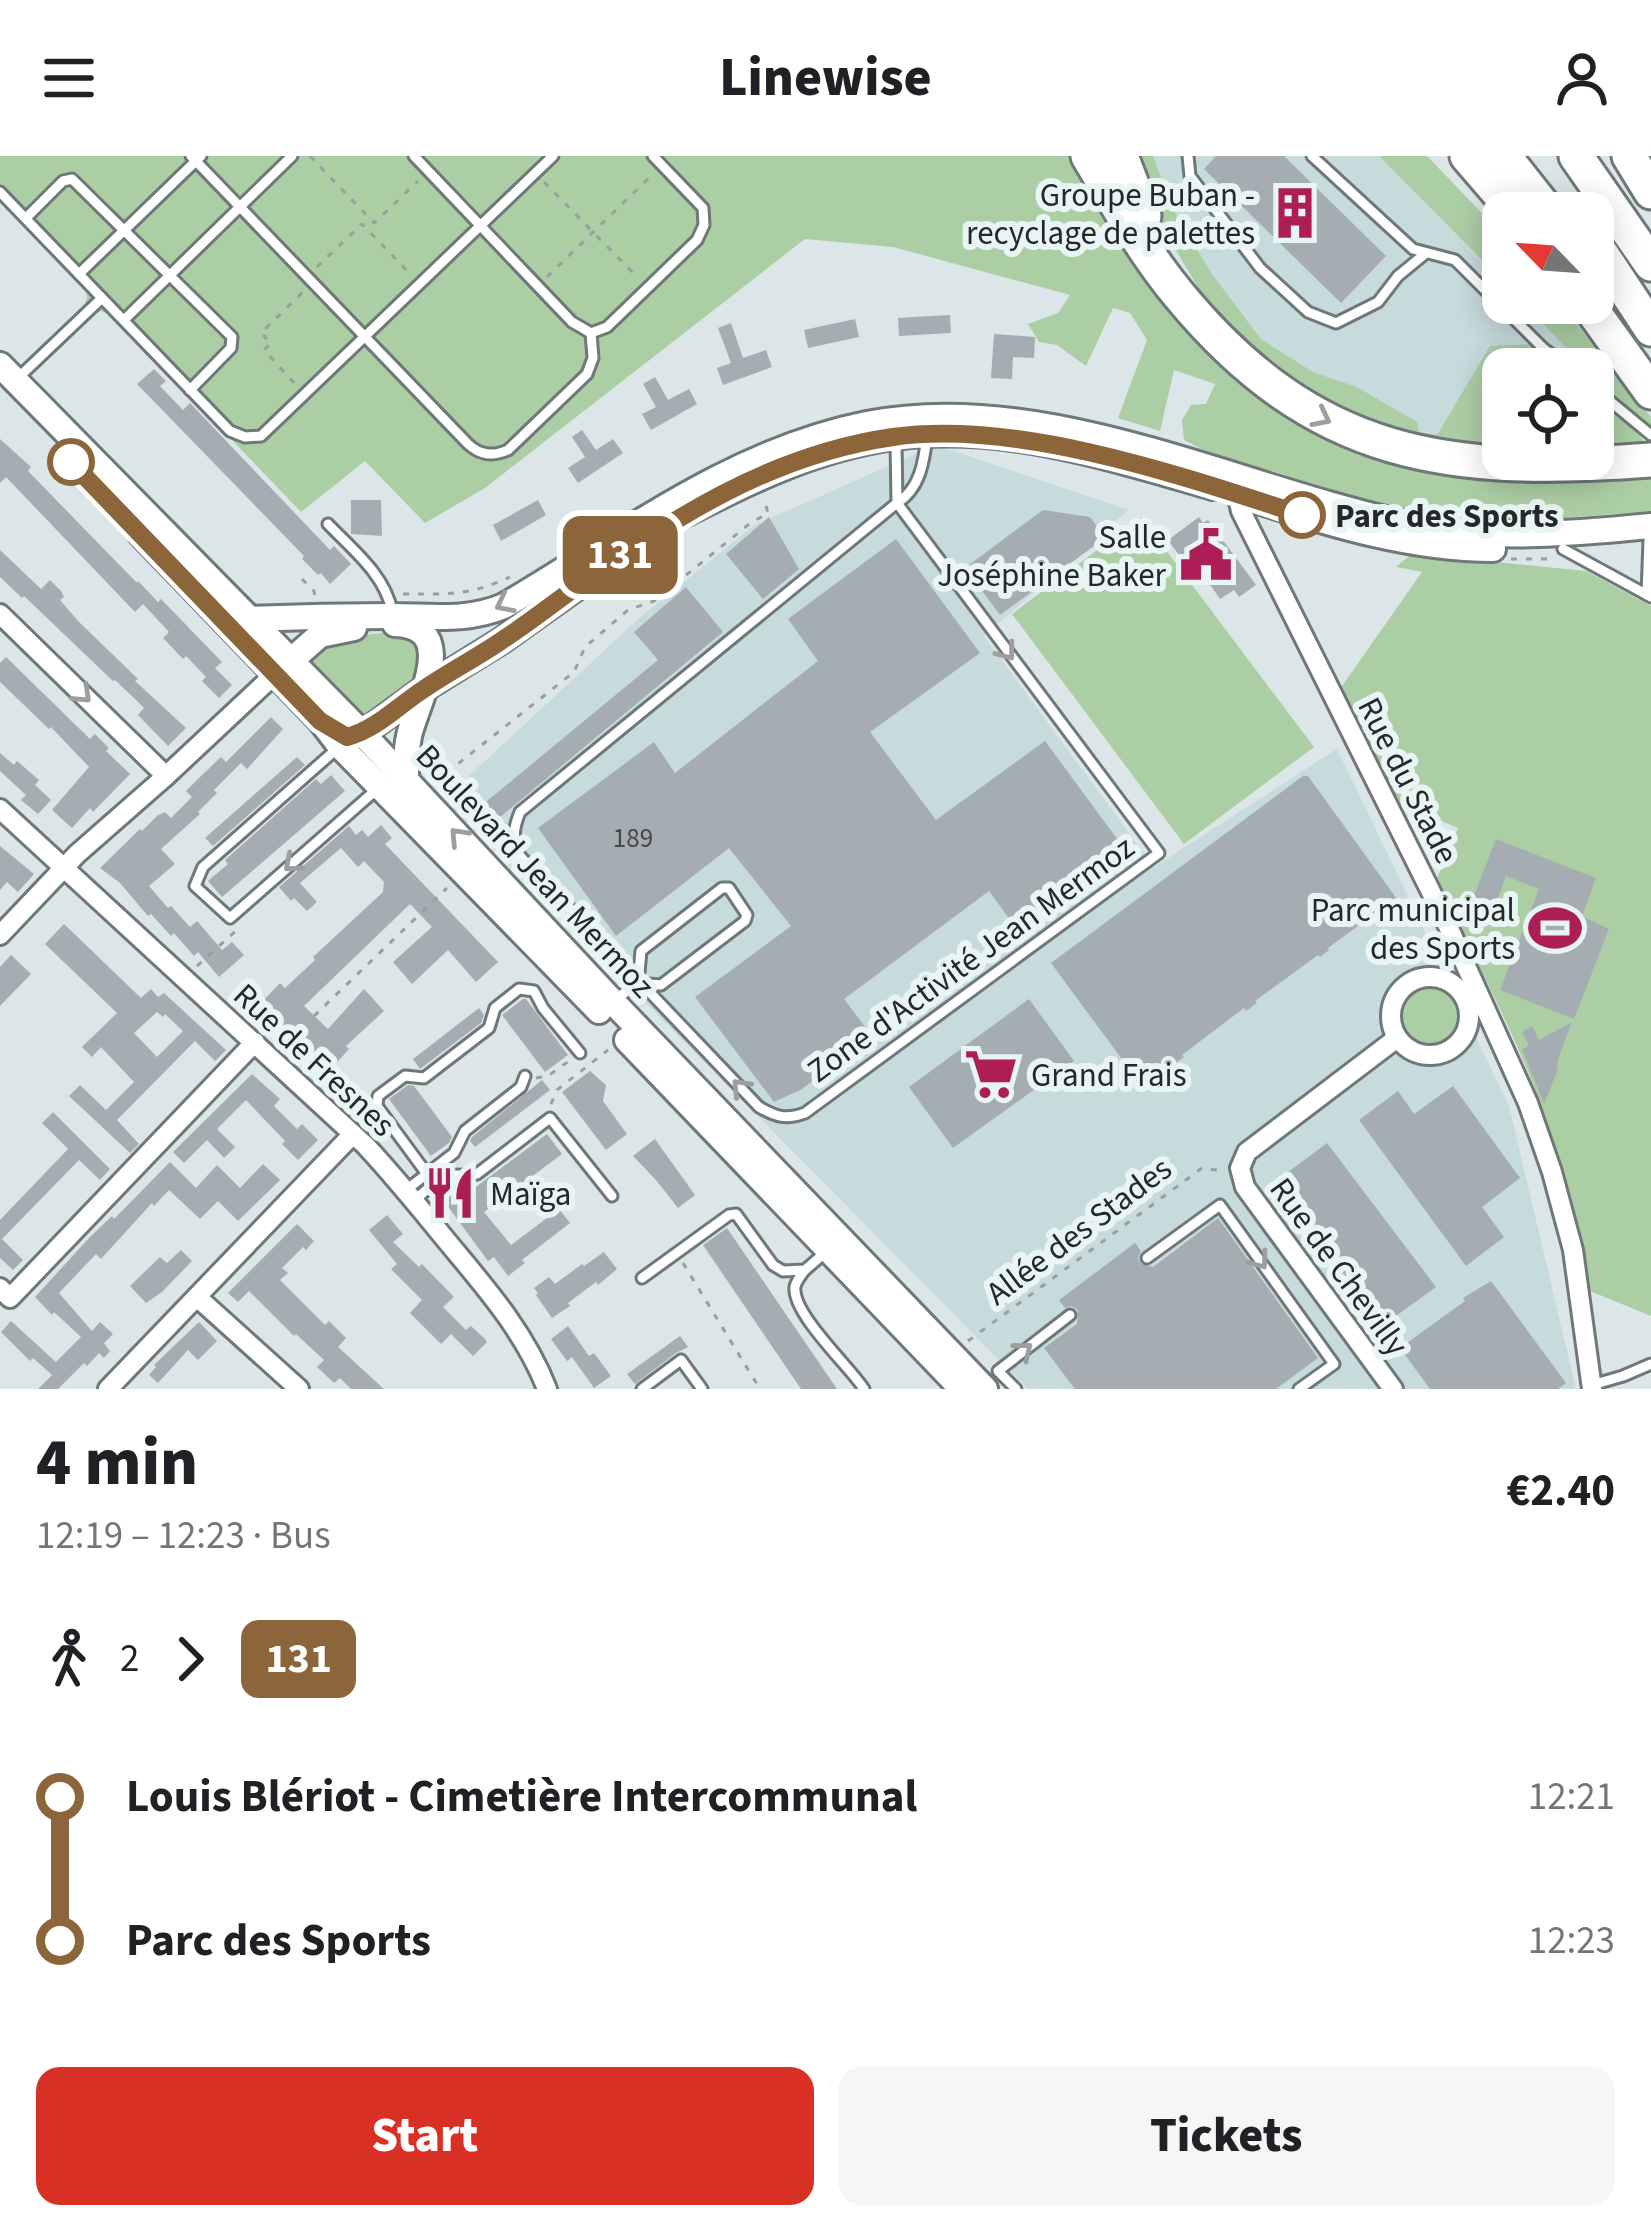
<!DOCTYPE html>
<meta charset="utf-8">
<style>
:root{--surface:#fff;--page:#f6f6f6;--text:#202124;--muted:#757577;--accent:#d93025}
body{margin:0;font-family:"Source Sans 3",sans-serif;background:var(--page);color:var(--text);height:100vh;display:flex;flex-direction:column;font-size:45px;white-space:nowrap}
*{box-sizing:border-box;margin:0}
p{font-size:39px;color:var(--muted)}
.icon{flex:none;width:66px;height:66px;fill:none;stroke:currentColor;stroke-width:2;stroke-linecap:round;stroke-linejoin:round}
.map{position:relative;height:1233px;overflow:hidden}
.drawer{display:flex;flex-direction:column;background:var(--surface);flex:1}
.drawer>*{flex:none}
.badge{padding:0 24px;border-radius:18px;font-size:42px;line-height:78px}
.needle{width:78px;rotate:295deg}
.buttons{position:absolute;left:1482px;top:36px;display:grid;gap:24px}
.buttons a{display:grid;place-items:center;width:132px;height:132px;border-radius:24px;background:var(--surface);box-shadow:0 6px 30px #0003;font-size:60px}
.map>.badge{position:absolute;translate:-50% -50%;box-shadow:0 0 0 6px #fff}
.legs{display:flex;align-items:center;gap:18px;height:132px;padding:0 36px;font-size:39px}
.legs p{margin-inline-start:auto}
.head{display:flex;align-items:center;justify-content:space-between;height:204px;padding:0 36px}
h1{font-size:66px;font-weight:800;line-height:90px}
.cta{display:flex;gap:24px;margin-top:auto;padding:24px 36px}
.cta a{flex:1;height:138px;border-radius:24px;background:var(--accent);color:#fff;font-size:48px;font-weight:800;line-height:138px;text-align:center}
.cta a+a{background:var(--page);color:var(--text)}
ul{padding:0 36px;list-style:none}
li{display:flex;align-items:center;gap:42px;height:144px;font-size:45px}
li i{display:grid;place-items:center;width:18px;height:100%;margin:0 15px;background:currentColor}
li i::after{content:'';width:30px;height:30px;margin:-15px;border:9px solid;border-radius:50%;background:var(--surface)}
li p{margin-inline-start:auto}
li:first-child i{background:linear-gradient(#0000 50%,currentColor 0)}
li:last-child i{background:linear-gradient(currentColor 50%,#0000 0)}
header{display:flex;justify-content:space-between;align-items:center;height:156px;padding:0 36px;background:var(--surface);font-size:54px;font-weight:800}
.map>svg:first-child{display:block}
.built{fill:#c7dadc}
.green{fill:#accea5}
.building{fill:#a5adb2;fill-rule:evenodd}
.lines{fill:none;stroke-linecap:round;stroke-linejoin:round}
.service-casing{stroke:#6e7879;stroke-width:15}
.minor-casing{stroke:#6e7879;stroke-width:24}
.secondary-casing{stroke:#6e7879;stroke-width:30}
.motorway-casing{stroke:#6e7879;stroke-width:39}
.path{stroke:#989fa1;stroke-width:3;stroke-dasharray:6 9;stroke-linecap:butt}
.service{stroke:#fff;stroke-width:9}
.minor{stroke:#fff;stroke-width:18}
.secondary{stroke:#fff;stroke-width:24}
.motorway{stroke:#fff;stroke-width:33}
.oneway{stroke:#9c9e9f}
.line-1-casing{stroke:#fff;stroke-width:27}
.line-1{stroke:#8d653a;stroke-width:18}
.stop-1-dot{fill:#fff;stroke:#8d653a;stroke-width:6}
.labels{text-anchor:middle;stroke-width:12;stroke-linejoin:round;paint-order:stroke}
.number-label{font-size:27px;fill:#44494b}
.poi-label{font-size:33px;fill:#242829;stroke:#e9f4f5;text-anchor:end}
.stop-label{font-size:33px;font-weight:bold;fill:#242829;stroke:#e9f4f5;text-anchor:start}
.street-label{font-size:33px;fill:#242829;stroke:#e9f4f5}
</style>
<header><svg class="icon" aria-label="menu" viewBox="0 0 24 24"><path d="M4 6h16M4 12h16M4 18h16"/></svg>Linewise<svg class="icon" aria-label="person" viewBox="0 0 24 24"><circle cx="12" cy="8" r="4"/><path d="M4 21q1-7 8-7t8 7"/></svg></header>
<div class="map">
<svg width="1651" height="1233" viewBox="0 0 1651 1233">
<rect width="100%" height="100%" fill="#dce6e8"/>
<g class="built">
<polygon points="1153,0 1379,0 1503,128 1503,147 1522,147 1586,213 1503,213 1492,291 1418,276 1357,231 1313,216 1261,183 1212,118 1176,58"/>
<polygon points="936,289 1128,354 984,480 1154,711 1337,593 1509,950 1576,1233 1028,1233 444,643 637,464 753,370"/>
</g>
<g class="green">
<polygon points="0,0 1070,0 1126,90 1341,287 1651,314 1651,355 1514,366 1460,363 1400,353 1287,322 1283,318 1215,300 1184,284 1182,264 1191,249 1206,248 1215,228 1174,214 1160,275 1118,262 1147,184 1130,157 1113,152 1086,210 1057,189 1039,186 1028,168 1058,157 1070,139 893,91 805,83 485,332 425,367 365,305 301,356 114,161 101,155 93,159 84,149 87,143 86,132 0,41"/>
<polygon points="1134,0 1153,0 1176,58 1212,118 1261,183 1313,216 1357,231 1417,266 1419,276 1437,279 1490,190 1535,188 1544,198 1548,213 1503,213 1503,299 1412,287 1314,244 1240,188 1199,133 1155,60"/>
<polygon points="1379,0 1427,0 1503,79 1503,126"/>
<polygon points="1523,147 1560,147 1651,261 1651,272 1593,220 1593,213 1586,213"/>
<polygon points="1593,238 1636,274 1649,293 1593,298"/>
<polygon points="1141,361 1314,591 1184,688 1012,458"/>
<path d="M1428,399L1586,415L1651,450V1160L1590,1135C1577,1075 1564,1013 1543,954C1514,875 1474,800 1436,725L1458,672L1398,647L1340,533L1422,416L1396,411L1409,400Z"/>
<path d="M400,475L421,489C421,496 423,502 422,509C418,532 386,558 364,560L309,502L327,483Z"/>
<circle cx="1429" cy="861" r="29"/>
</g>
<g class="building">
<polygon points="1216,0 1284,0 1386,100 1341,147 1204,13"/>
<polygon points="950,159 951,177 899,180 898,162"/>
<polygon points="855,163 859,181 808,192 804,174"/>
<polygon points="731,167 743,202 766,194 772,211 723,229 717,212 731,207 718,172"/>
<polygon points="994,178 1035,181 1034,202 1013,201 1012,223 991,222"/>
<polygon points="154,213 166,225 160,230 183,254 190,247 330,394 334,390 351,408 330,428 321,417 318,419 302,403 304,400 137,228"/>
<polygon points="655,221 668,244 689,233 697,248 651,274 642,258 656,251 643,228"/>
<polygon points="582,274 596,294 613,283 623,297 578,327 568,312 585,301 572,281"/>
<polygon points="0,283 31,311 28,315 137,427 138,425 158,446 161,443 222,506 215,512 232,529 219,542 202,525 206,521 186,500 183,503 163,482 169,476 143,448 135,456 6,321 0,327"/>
<polygon points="351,344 381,344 382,380 351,378"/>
<polygon points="538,344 546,359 501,385 493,369"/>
<polygon points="1043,354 1090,361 1105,382 1000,459 965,412"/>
<polygon points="769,361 799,413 763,443 726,398"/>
<polygon points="1199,361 1203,367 1208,364 1256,429 1239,441 1234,434 1220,443 1204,420 1198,425 1168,384"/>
<polygon points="896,383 980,497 870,576 936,664 1045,585 1126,695 1108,715 1022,780 989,735 844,843 872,880 802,933 774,946 695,841 791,770 729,692 616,780 538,672 654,586 675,617 818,505 788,463"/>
<polygon points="0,394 41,433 50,424 61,435 64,441 60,444 78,465 138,523 135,525 186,572 168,590 138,559 144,552 136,544 115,524 113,525 24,440 22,442 0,421"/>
<polygon points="686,431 723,476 494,666 481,650 658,504 634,476"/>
<polygon points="6,501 90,583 95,578 109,592 106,595 130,618 93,656 90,652 72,672 52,654 89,611 51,571 49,573 0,526 0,507"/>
<polygon points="271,561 283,573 247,613 241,607 214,634 217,637 198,656 200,658 161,693 175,708 149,730 168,752 171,750 190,771 197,765 222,794 232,786 244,799 219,821 198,796 194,800 174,777 171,780 151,758 148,760 120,727 100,712 140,673 142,675 158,659 165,656 171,662 192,641 186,635 200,621 221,601 226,606"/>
<polygon points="0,597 14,609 17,605 39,624 35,629 51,644 38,658 21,644 26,639 0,615"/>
<polygon points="297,601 305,609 213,690 205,682"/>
<polygon points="331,619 345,635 222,741 208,725 228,708 225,704 316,623 321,628"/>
<polygon points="1303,620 1308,620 1410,761 1401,768 1386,749 1328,792 1329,794 1320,801 1318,799 1255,845 1257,847 1246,855 1244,852 1182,899 1184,901 1174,908 1172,906 1141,929 1051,807"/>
<polygon points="381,669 392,682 385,688 498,806 476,826 448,794 412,828 393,806 432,771 410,748 304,850 328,873 364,833 384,855 346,890 349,893 331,913 260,848 280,827 285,832 315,804 313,801 383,736 384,726 364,705 358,711 341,692 300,727 317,746 307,755 294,742 291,745 279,731 349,670 356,679 362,674 368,681"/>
<polygon points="1496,683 1596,722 1582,760 1609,773 1574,863 1500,834 1539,733 1506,720 1490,764 1468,755"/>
<polygon points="0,690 34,718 18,736 7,726 0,734"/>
<path d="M64,768L141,842L151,833L158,841L164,837L226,894L215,905L195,885L117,964L139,988L130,997L69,940L80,929L106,954L134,926L101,891L92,901L82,891L117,857L45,788ZM157,856L163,861L165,858L183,875L157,901L134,877Z"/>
<polygon points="11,799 31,818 0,850 0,811"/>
<polygon points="523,843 526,843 568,899 545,916 502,859"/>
<polygon points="1029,843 1074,905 953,992 909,931"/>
<polygon points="479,852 484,859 481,867 420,913 413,903"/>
<polygon points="1572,866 1558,903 1557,916 1544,948 1522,893 1529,890 1522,876 1532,870 1539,884"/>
<polygon points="590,915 606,929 603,945 627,978 606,994 562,936"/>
<polygon points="252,918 280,943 274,950 297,973 302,968 318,984 298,1004 282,988 285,985 246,944 217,973 235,991 224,1002 207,984 184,1007 173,996"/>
<polygon points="542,924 550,934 475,991 470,985 472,981"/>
<polygon points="408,929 414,930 452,981 449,987 431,1000 389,943"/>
<polygon points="1453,930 1520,1022 1482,1051 1504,1081 1466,1110 1359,964 1398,935 1414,958"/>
<polygon points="53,956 110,1013 100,1024 79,1004 2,1083 23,1104 13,1114 0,1102 0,1064 68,993 42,967"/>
<polygon points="547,978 562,998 484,1056 511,1089 559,1053 570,1067 522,1104 525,1107 508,1120 494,1101 488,1105 438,1037 457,1028 465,1039"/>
<polygon points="655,983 695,1039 678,1052 656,1024 633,1000"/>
<polygon points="1327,987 1436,1131 1382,1170 1276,1025"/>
<polygon points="170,1006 196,1032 217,1009 240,1032 263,1008 280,1024 238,1065 218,1045 200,1063 169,1034 154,1050 152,1047 101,1103 96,1098 59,1137 92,1175 100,1166 113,1178 104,1187 110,1195 104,1202 99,1197 87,1210 84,1207 58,1233 38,1233 52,1219 33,1202 30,1205 1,1176 11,1165 56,1206 81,1181 54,1156 52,1159 35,1141 89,1082 112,1060 114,1063"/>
<polygon points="387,1059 403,1078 393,1086 419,1111 422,1108 454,1141 443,1151 466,1174 471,1170 485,1183 487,1186 473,1200 451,1178 441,1188 410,1157 422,1144 391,1113 397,1108 369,1074"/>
<polygon points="1218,1062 1318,1202 1276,1233 1075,1233 1044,1192 1077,1168 1078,1154 1072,1150 1065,1152 1059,1144 1135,1087 1141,1095 1138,1102 1141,1108 1153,1111"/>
<polygon points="297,1068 314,1085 306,1094 303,1091 282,1112 288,1117 280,1124 325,1169 329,1165 346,1182 338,1191 384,1233 351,1233 340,1222 334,1227 317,1211 324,1204 296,1178 294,1180 249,1135 238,1146 228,1137"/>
<polygon points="727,1072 837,1233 801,1233 703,1089"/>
<polygon points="181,1094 192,1105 162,1136 146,1147 130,1130 160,1101 167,1107"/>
<polygon points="604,1096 617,1113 598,1129 596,1126 568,1147 570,1150 552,1162 536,1139 538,1137 534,1132 549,1121 555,1128 582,1108 584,1110"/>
<polygon points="1491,1125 1566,1227 1558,1233 1430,1233 1400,1192 1465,1145 1463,1142"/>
<polygon points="199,1166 217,1185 198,1204 188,1194 158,1227 149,1219 156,1211 154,1209"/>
<polygon points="568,1170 589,1200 594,1197 611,1220 594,1232 572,1201 567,1205 551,1183"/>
<polygon points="680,1180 688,1191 676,1197 635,1228 627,1218"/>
</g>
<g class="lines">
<g class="service-casing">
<g id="service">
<path d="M191,0L468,288C480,299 492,301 508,294L587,218L593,202L591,177"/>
<polyline points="414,0 572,166 591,177 607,171 697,84 704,69 703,52 653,0"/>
<polyline points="1188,0 1190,20 1260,112 1308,156 1336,167 1378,146 1398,120 1426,97"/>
<polyline points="1312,0 1413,93 1455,104 1543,192 1571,213"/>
<polyline points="0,36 230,275 245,281 261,280 553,0"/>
<polyline points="26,62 63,25 72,23 232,181 231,192 190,234"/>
<polyline points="79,118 201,0"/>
<polyline points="124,164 292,0"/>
<polyline points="19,221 102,142"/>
<polyline points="1593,231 1651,279"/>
<path d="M896,286L897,347L1159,697L805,957C786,964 776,961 759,951L520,700C512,683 513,673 520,656L897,347C920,333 924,306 927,280"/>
<path d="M328,368C353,394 385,419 392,455"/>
<polyline points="1563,393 1651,441"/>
<polyline points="1647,439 1649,384"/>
<polyline points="340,590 203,711 195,730 230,762 376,634"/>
<polyline points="616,843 638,827 661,829 745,765 747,759 729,732 722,732 641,795 638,827"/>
<polyline points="427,1018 377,950 378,940 405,920 424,922 489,872 495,852 519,833 534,835 543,852 580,897"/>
<polyline points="406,1034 454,997 465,975 521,931 525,920"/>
<path d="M414,1045C425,1035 441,1019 457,1019C464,1019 470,1020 477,1018L550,962L612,1040"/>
<polyline points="1147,1102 1220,1049 1334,1208 1299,1233"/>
<path d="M804,1115C801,1120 796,1125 795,1131C792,1158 850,1211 864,1233"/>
<polyline points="642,1122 729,1059 736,1058 773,1109 783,1115 805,1114 827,1095"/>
<polyline points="1592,1229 1623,1220 1651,1208"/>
<polyline points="642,1233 681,1204 702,1233"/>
<polyline points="1016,1233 998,1215 1070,1159"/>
</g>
</g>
<g class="minor-casing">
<g id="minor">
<polyline points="1241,323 1237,338 1241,355 1447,768 1528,947 1552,1016 1573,1094 1592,1233"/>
<polyline points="0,458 166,620"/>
<path d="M0,653L366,990C394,1020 420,1052 446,1084C485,1131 525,1176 547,1233"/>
<polyline points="0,779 77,698 166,620 275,518"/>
<circle cx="1430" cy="860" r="39"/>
<polyline points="0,1132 10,1142 255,886"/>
<polyline points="197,1141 299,1233"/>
<polyline points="108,1233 353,978"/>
<polyline points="1393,1233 1245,1031 1240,1012 1247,996 1397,882"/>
</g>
</g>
<g class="secondary-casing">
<g id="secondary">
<polyline points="0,209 362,577 612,845 985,1233"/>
<path d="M1252,343C1330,368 1411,393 1493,393"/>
<path d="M687,357C753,323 820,291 895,281C1002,266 1112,302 1213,331"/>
<polyline points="141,378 320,564 340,590 599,855"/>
<path d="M246,463C294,461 342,460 390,460C431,460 466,466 504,450C620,382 731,295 867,268C1046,233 1234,331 1407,368C1488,385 1569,378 1651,370"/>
<path d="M395,468C459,470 420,540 410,576C406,591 406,607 406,624"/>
<polyline points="278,516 320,479 354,472"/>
<polyline points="320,564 347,581 372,571 425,532 501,485 657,374"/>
<polyline points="627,884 962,1233"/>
</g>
</g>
<g class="motorway-casing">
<g id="motorway">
<path d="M1088,0C1116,47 1144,97 1179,139C1315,304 1450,319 1651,304"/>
<polyline points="1121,0 1144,60"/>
<polyline points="1467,0 1516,57"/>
<polyline points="1504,0 1549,57"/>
<polyline points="1576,0 1651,108"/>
<polyline points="1629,0 1651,36"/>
<polyline points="1593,85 1651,173"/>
<polyline points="1587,147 1651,236"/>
</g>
</g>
<g class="path">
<polyline points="310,0 374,67 418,25"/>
<polyline points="544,26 638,122"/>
<polyline points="317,111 362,68 412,120"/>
<polyline points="547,121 652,19"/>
<polyline points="294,227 264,194 271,187 261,177 303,136"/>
<polyline points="1511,403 1555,403"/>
<polyline points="302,423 314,435 315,440"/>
<path d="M403,438C448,438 469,440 510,421"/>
<polyline points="435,626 574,516 585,491 628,454 654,445 753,365 768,358 765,345"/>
<polyline points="197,810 239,772"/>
<polyline points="314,860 447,732"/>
<polyline points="286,895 299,878"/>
<polyline points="536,922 548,920 569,905"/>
<polyline points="551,948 557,934 608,894"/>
<polyline points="683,1107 760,1233"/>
<polyline points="968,1185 1202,1012 1224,1015"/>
</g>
<use href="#service" class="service"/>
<use href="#minor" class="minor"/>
<use href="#secondary" class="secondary"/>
<use href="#motorway" class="motorway"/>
</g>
<defs><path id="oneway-chevron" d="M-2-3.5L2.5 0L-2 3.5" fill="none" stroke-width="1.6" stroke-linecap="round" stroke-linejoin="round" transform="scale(3)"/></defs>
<g class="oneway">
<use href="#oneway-chevron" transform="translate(1322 262) rotate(27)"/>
<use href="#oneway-chevron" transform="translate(504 448) rotate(153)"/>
<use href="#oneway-chevron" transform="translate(1007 496) rotate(53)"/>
<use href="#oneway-chevron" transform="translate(83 539) rotate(44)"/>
<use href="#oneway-chevron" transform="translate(458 680) rotate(-133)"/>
<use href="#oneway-chevron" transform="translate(292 708) rotate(139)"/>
<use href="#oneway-chevron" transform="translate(740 931) rotate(-134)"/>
<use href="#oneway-chevron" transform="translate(1260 1105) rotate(54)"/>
<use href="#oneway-chevron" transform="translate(1024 1194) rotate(-39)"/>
</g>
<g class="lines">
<g class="line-1-casing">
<path id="line-1" d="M71,306L320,565L347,581C377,573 399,549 424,533C449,516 476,502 501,485C524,470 546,453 568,437C668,365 768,299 893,281C1018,263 1183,320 1302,359"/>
</g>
<use href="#line-1" class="line-1"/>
</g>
<defs>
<g id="building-bare" transform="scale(4.14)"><path d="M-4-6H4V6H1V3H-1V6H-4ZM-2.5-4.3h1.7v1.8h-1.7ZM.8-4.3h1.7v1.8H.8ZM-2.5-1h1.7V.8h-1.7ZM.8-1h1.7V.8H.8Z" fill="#ae1e56" stroke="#e9f4f5" stroke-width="2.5" paint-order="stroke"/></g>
<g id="civic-bare" transform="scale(4.14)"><path d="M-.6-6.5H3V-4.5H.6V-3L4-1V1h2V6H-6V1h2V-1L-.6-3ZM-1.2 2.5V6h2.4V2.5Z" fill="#ae1e56" stroke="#e9f4f5" stroke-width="2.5" paint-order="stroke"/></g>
<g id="stadium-bare" transform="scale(4.14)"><path d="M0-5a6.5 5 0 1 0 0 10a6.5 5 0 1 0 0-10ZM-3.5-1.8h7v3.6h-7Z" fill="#ae1e56" stroke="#e9f4f5" stroke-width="2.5" paint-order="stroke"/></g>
<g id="supermarket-bare" transform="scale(4.14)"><path d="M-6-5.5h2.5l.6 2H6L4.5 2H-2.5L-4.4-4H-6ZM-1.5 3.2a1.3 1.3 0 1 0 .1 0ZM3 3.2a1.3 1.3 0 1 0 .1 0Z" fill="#ae1e56" stroke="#e9f4f5" stroke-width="2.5" paint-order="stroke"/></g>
<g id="restaurant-bare" transform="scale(4.14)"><path d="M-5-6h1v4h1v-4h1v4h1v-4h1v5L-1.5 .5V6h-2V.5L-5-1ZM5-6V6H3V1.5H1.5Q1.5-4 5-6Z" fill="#ae1e56" stroke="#e9f4f5" stroke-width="2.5" paint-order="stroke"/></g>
</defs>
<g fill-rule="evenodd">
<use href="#building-bare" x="1295" y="57"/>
<use href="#civic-bare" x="1206" y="399"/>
<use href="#stadium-bare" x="1555" y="772"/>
<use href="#supermarket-bare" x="991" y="918"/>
<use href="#restaurant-bare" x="450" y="1037"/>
</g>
<g class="stop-1-dot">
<circle cx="71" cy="306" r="21"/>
<circle cx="1302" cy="359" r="21"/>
</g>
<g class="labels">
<g class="number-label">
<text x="633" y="691">189</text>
</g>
<g class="poi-label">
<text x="1255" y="50">Groupe Buban -<tspan x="1255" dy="38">recyclage de palettes</tspan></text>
<text x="1166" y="392">Salle<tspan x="1166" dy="38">Joséphine Baker</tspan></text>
<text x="1515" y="765">Parc municipal<tspan x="1515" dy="38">des Sports</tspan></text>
<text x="1031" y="930" text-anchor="start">Grand Frais</text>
<text x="490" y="1049" text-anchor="start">Maïga</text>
</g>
<g class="stop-label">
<text x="1335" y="371">Parc des Sports</text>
</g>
<g class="street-label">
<text transform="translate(1409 624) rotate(63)" y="12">Rue du Stade</text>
<text transform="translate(536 714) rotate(47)" y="12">Boulevard Jean Mermoz</text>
<text transform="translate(970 802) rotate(-36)" y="12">Zone d'Activité Jean Mermoz</text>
<text transform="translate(315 903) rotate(43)" y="12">Rue de Fresnes</text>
<text transform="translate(1078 1074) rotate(-37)" y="12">Allée des Stades</text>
<text transform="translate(1340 1110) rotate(54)" y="12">Rue de Chevilly</text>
</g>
</g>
</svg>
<div class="buttons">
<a><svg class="needle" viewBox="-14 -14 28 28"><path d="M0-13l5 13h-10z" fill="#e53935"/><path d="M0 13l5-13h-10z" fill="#757577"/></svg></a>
<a><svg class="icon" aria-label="locate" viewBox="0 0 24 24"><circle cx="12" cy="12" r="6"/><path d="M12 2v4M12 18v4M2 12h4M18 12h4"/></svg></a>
</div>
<b class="badge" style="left:620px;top:399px;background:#8d653a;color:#fff">131</b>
</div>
<section class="drawer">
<div class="head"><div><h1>4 min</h1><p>12:19 – 12:23 · Bus</p></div><b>€2.40</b></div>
<div class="legs"><svg class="icon" aria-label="walk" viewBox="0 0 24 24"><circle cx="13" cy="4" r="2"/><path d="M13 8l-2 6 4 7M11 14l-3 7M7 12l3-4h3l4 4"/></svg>2<svg class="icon" aria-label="forward" viewBox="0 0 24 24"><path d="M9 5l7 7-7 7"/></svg><b class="badge" style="background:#8d653a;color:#fff">131</b></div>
<ul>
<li><i style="color:#8d653a"></i><b>Louis Blériot - Cimetière Intercommunal</b><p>12:21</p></li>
<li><i style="color:#8d653a"></i><b>Parc des Sports</b><p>12:23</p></li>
</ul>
<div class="cta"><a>Start</a><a>Tickets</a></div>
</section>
